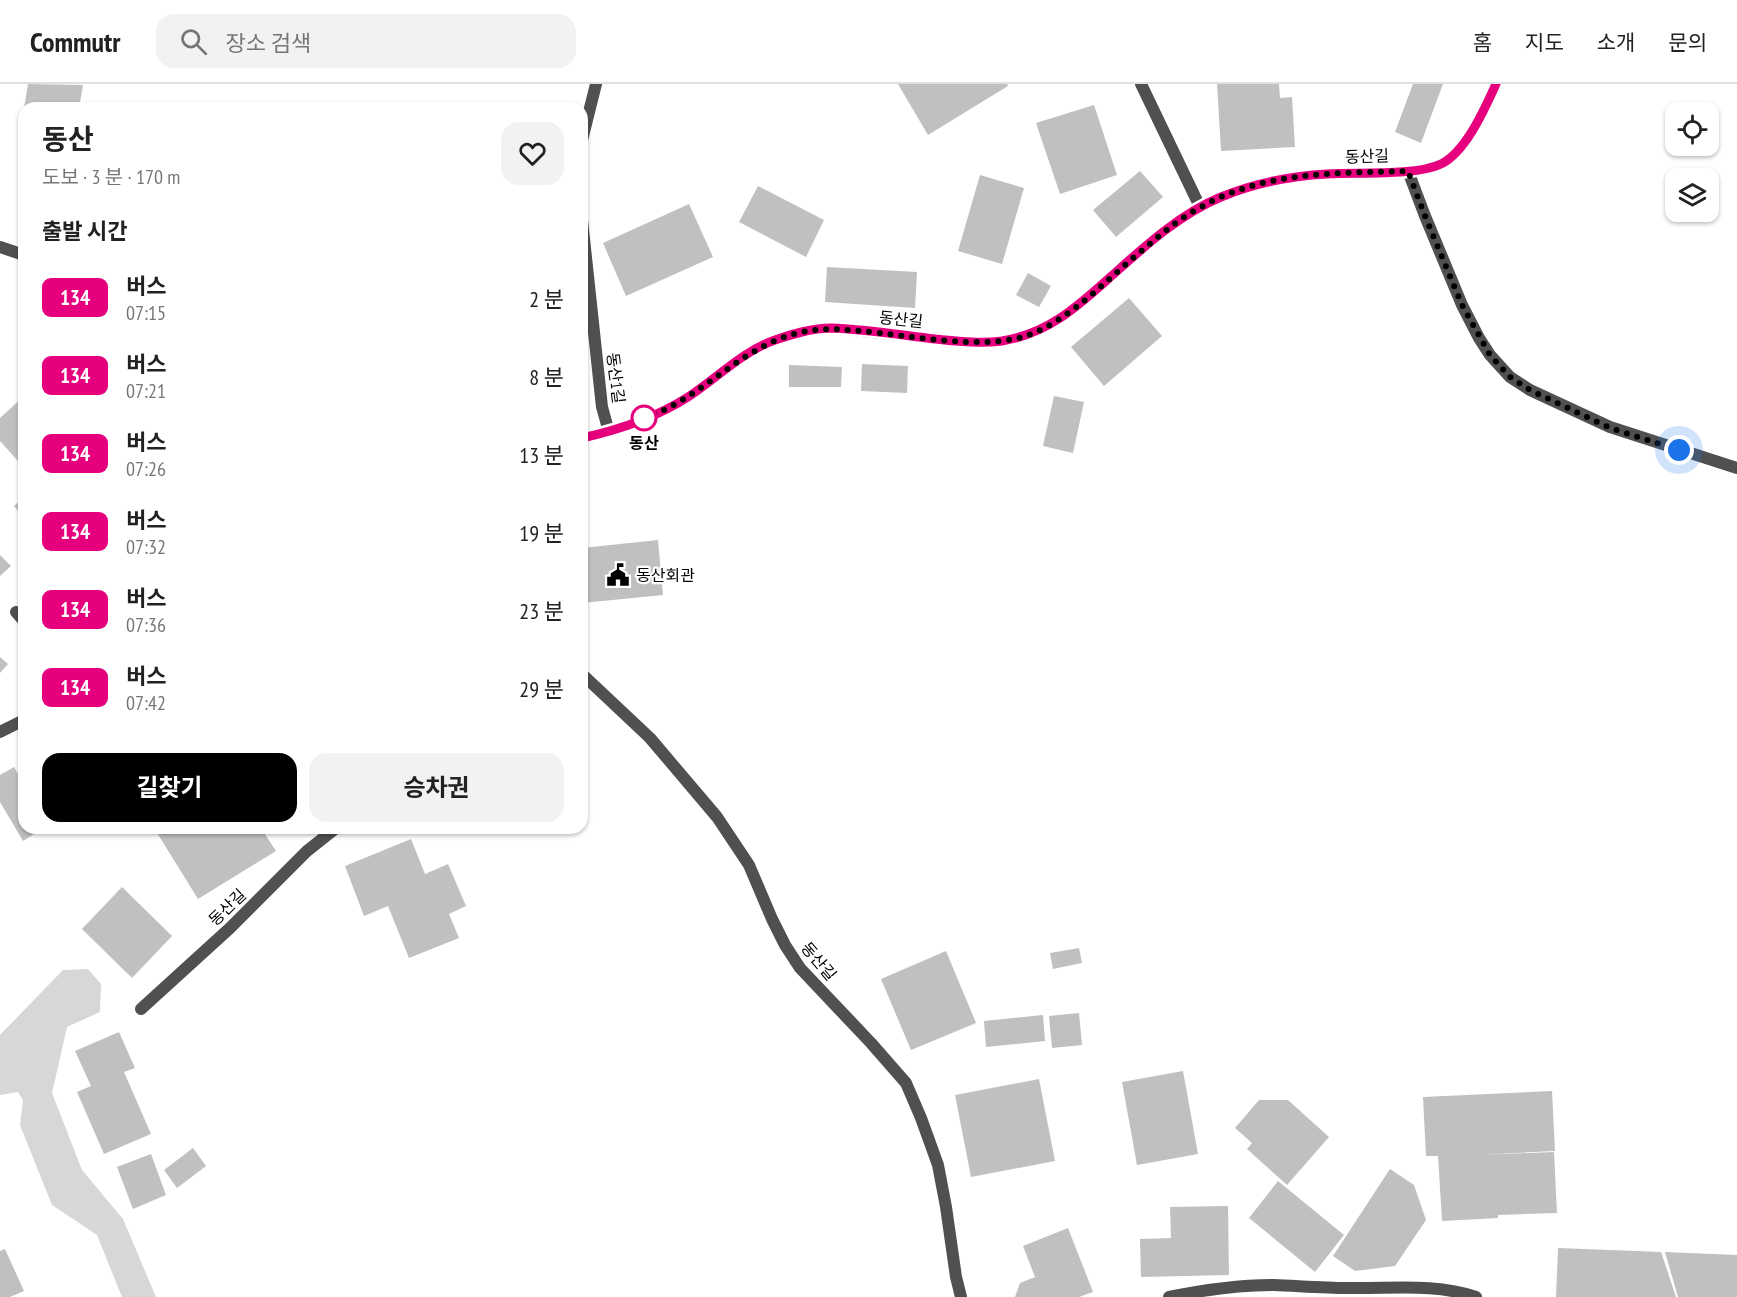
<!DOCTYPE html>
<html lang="ko">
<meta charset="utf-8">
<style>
:root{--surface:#fff;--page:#f2f2f2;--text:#222;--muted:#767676;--line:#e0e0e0;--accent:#000}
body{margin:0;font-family:"PT Sans Narrow","Noto Sans KR",sans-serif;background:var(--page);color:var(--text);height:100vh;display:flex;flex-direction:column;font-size:22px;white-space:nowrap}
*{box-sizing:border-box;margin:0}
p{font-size:20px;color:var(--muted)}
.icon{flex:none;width:33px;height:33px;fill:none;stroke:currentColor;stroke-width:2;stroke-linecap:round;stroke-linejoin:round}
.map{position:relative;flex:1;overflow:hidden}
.details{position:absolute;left:18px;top:18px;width:570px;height:732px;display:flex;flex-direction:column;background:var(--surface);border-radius:18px;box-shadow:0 2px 4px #0004}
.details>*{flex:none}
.badge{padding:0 12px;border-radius:9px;font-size:21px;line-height:39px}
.fabs{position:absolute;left:1665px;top:18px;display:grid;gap:12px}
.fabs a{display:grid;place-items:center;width:54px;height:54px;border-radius:12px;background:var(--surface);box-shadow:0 2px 4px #0004;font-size:30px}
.you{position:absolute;width:30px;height:30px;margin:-15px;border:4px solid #fff;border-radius:50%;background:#1a73e8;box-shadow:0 0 0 9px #1a73e833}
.map>.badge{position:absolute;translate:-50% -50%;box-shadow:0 0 0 3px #fff}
h2{padding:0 24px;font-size:22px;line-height:54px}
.round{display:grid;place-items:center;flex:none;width:63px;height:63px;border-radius:18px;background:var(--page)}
.head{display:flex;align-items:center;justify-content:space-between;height:102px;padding:0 24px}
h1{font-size:28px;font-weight:700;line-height:45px}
.cta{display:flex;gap:12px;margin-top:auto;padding:12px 24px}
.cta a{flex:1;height:69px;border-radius:18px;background:var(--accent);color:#fff;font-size:24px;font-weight:700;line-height:69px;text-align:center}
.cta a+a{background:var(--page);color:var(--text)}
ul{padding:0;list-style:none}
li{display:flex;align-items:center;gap:18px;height:78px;padding:0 24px}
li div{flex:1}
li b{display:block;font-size:22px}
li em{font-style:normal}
li .badge{min-width:66px;font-weight:700;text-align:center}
header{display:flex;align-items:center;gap:36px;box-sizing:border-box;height:84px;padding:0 30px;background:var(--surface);border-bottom:2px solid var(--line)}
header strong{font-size:28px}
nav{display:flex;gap:33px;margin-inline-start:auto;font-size:21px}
.search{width:420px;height:54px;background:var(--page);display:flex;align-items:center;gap:15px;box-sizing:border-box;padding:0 21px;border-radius:18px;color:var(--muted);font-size:22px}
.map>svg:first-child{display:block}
.green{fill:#d7d7d7}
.building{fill:#c0c0c0}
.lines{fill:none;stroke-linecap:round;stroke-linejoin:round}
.service{stroke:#505050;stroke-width:12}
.minor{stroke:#505050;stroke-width:12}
.line-casing{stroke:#fff;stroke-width:14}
.line{stroke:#e6007e;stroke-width:9}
.walk{stroke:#000;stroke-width:6;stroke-dasharray:0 10.8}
.stop-dot{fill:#fff;stroke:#e6007e;stroke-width:3}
.labels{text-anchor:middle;stroke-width:4.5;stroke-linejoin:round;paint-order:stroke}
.street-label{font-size:16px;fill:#000;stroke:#fff}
.stop-label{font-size:16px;font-weight:bold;fill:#000;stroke:#fff}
.poi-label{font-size:16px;fill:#000;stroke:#fff;text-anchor:start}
</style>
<header>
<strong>Commutr</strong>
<div class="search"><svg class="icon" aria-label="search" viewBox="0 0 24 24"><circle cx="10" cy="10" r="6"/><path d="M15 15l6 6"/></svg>장소 검색</div>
<nav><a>홈</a><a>지도</a><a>소개</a><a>문의</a></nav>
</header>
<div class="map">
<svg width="1737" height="1213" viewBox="0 0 1737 1213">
<rect width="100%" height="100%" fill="#fff"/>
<polygon class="green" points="88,885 101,900 100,928 67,943 52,1009 82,1086 123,1135 156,1213 122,1213 97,1151 52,1121 20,1041 23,1016 18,1008 0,1011 0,951 63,886"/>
<g class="building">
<polygon points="28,0 83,1 79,24 24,24"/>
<polygon points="898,0 1007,0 1008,2 928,51"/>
<polygon points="1217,0 1279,0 1280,14 1292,13 1295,63 1221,67"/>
<polygon points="1413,0 1443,0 1421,59 1395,48"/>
<polygon points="1094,21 1117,91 1060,110 1036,39"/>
<polygon points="1140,87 1163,113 1116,153 1093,126"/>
<polygon points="980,91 1024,104 1002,180 958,167"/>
<polygon points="758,102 824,136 806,173 739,138"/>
<polygon points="689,120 713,173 626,212 603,159"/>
<polygon points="827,183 917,188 915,224 825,218"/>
<polygon points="1028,189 1051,202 1039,223 1016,211"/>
<polygon points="1129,214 1162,252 1104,302 1071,263"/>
<polygon points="862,280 908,282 907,309 861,307"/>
<polygon points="789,281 842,283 841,303 789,303"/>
<polygon points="24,312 24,373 19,378 0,357 0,334"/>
<polygon points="1054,312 1084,318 1073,369 1043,362"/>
<polygon points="24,413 24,434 14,422"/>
<polygon points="658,456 663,511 582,519 582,464"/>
<polygon points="0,471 11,482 0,492"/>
<polygon points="0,573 8,580 0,589"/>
<polygon points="14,683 24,701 24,744 44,744 23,757 0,718 0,691"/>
<polygon points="154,744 261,744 276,767 198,815"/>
<polygon points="411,755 425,790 448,780 466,822 449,830 459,854 409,874 388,822 364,832 345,782"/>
<polygon points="122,803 172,852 132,894 82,845"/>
<polygon points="1079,864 1082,879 1053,885 1050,869"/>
<polygon points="946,867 976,939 911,966 881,895"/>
<polygon points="1079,929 1082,961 1052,964 1049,932"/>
<polygon points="1043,931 1045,957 986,963 984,937"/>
<polygon points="119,948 135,984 124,988 151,1050 104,1070 77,1008 91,1002 75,967"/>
<polygon points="1183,987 1198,1070 1137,1081 1122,998"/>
<polygon points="1039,995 1055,1077 971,1093 955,1011"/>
<polygon points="1552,1007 1555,1067 1475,1071 1554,1068 1557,1129 1498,1131 1498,1134 1442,1137 1438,1072 1426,1072 1423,1013"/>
<polygon points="1259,1016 1288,1016 1329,1053 1287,1101 1247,1065 1252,1059 1235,1044"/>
<polygon points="193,1064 206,1082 177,1104 164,1086"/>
<polygon points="151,1070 166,1111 133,1125 117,1083"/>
<polygon points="1390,1085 1414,1101 1426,1136 1395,1182 1355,1187 1333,1172"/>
<polygon points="1278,1097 1344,1151 1315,1188 1249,1134"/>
<polygon points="1228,1122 1229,1191 1141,1193 1140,1155 1171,1154 1170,1123"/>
<polygon points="1068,1144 1093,1208 1079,1213 1015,1213 1020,1199 1035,1193 1023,1162"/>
<polygon points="1558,1164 1661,1168 1676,1213 1556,1213"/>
<polygon points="5,1165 24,1207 10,1213 0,1213 0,1167"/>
<polygon points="1665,1168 1737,1171 1737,1213 1678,1213"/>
</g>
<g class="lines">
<polyline class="service" points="16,528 24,537"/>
<g class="minor">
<polyline points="1141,0 1200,123"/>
<polyline points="582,56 596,0"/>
<polyline points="1408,87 1425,132 1462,221 1479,254 1490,271 1510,293 1530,306 1610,343 1737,384"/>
<polyline points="582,136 602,323 609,348"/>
<polyline points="0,163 24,171"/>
<path d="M582,354C618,346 657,333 688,313C716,294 743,267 775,256C793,250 812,244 831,244C841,244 852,246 862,247C888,250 914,252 940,255C960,257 982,260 1002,257C1051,249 1081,220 1116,188C1147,160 1182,129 1221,113C1255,99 1291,92 1327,90C1357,88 1416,92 1441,80C1466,67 1485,24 1496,0"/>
<polyline points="582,590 650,654 717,733 749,781 772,835 785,861 800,884 871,959 906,999 921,1034 938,1081 946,1123 956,1193 961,1213"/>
<polyline points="0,648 24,636"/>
<polyline points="141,925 230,844 307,767 336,744"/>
<path d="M1169,1213C1203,1206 1240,1201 1274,1201C1299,1202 1323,1204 1348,1204C1391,1205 1435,1199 1476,1213"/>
</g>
</g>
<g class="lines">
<g class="line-casing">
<path id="line" d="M582,354C618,346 657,333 688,313C717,294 743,267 775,256C793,250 812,244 831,244C865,245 901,251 935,255C956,257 980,260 1002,257C1051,249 1080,220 1116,188C1147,160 1182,129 1221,113C1255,99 1291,92 1327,90C1357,88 1416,92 1441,80C1466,68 1485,24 1496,0"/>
</g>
<use href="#line" class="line"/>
<path class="walk" d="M644,334C703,315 739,262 802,248C822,244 840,245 860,247C910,251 985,268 1031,250C1073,233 1105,197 1139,169C1159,152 1178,135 1201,123C1264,87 1338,89 1408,87L1425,132L1462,221L1490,271L1510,293L1530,306L1610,344L1679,366"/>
</g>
<defs>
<g id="civic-bare" transform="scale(1.8)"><path d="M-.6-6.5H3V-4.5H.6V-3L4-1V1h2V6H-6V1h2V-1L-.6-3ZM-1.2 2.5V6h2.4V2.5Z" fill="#000" stroke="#fff" stroke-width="2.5" paint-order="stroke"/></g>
</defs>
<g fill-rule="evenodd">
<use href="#civic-bare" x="618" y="491"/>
</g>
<circle class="stop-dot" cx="644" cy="334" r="12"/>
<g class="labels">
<g class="street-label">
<text transform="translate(1367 72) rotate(-2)" y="6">동산길</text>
<text transform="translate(901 235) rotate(6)" y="6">동산길</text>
<text transform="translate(616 294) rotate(83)" y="6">동산1길</text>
<text transform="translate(227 823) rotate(-44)" y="6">동산길</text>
<text transform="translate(819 877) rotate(50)" y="6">동산길</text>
</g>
<g class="stop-label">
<text x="644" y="365">동산</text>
</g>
<g class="poi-label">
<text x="636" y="497">동산회관</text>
</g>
</g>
</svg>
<div class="fabs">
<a><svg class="icon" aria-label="locate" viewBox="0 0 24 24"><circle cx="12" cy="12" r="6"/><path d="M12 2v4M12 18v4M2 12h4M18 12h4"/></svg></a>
<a><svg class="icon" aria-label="layers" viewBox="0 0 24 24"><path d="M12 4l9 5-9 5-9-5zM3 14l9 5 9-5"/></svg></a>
</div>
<div class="you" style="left:1679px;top:366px"></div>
<section class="details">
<div class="head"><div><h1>동산</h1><p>도보 · 3 분 · 170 m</p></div><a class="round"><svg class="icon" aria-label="heart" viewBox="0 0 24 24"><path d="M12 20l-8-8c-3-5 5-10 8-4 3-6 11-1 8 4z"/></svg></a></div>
<h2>출발 시간</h2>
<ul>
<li><span class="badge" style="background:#e6007e;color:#fff">134</span><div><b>버스</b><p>07:15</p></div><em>2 분</em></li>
<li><span class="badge" style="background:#e6007e;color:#fff">134</span><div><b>버스</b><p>07:21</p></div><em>8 분</em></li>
<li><span class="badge" style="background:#e6007e;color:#fff">134</span><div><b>버스</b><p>07:26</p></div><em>13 분</em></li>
<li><span class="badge" style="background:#e6007e;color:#fff">134</span><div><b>버스</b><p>07:32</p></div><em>19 분</em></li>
<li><span class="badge" style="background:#e6007e;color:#fff">134</span><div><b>버스</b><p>07:36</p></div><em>23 분</em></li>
<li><span class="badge" style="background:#e6007e;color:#fff">134</span><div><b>버스</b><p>07:42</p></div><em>29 분</em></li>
</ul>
<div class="cta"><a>길찾기</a><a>승차권</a></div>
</section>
</div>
